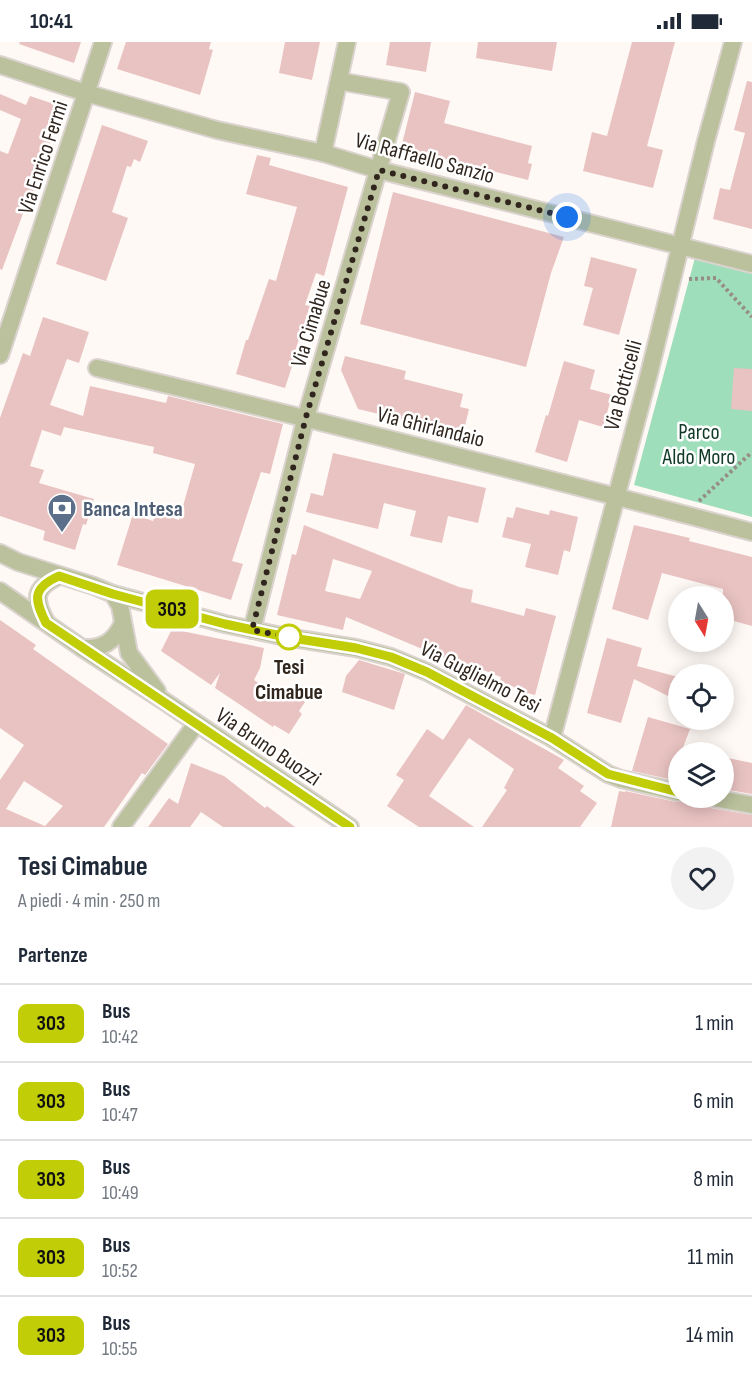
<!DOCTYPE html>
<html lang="it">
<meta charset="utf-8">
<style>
:root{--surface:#fff;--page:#f2f2f3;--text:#1f2937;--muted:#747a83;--line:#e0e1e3}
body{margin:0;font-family:"Sofia Sans Condensed",sans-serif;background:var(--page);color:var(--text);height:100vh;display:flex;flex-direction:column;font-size:22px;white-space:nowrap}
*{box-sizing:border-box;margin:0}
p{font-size:20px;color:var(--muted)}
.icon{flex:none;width:33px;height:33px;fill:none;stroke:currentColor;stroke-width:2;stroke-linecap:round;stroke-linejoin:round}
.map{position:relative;height:785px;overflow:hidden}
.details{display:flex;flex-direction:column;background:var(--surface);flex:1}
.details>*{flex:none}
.badge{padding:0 12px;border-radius:9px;font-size:21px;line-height:39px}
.needle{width:39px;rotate:169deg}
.fabs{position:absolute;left:668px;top:544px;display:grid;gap:12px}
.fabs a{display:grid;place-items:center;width:66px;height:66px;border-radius:50%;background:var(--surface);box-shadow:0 3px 15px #0003;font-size:30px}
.you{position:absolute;width:30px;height:30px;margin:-15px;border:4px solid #fff;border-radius:50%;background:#1a73e8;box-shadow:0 0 0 9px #1a73e833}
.map>.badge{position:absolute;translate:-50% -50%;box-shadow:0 0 0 3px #fff}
h2{padding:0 18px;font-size:22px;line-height:54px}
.round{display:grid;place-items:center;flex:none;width:63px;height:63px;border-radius:32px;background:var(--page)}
.summary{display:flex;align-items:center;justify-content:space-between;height:102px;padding:0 18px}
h1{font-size:28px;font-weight:700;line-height:45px}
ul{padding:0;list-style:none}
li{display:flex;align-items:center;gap:18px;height:78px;padding:0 18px;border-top:2px solid var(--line)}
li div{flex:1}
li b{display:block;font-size:22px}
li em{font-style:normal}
li .badge{min-width:66px;font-weight:700;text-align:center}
.status{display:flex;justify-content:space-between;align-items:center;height:42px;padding:0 30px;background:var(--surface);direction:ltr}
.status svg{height:16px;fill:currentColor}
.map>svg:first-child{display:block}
.green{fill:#9fdebb}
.building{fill:#e9c3c2;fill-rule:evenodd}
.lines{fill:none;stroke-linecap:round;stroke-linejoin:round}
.street-casing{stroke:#dad3ce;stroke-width:20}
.path{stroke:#968d87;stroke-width:4;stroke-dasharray:3 3;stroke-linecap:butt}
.street{stroke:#bac19c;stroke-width:16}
.line-casing{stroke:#fff;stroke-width:14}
.line{stroke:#c1cd07;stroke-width:9}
.walk{stroke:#31261e;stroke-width:6;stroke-dasharray:0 10.8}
.stop-dot{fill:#fff;stroke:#c1cd07;stroke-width:3}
.labels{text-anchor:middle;stroke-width:5;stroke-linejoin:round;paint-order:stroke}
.street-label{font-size:22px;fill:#31261e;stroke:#fff}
.park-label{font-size:22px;fill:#103926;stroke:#fff}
.service-label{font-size:22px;font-weight:bold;fill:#4e5e75;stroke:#fff;text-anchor:start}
.stop-label{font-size:22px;font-weight:bold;fill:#31261e;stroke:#fff}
</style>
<div class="status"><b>10:41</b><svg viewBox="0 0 49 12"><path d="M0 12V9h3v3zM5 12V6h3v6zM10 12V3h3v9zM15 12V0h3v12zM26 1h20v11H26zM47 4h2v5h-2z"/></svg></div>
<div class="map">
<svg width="752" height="785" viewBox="0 0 752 785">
<rect width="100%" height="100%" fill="#fff9f5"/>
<polygon class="green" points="696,212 752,226 752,475 634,443"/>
<g class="building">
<polygon points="20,0 81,0 74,21 19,2"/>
<polygon points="126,0 211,0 209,7 213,8 200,53 117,27"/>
<polygon points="285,0 320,0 312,38 279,31"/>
<polygon points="390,0 431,0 426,30 386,23"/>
<polygon points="478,0 557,0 552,29 476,16"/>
<polygon points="632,0 675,0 647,104 663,108 653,146 583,129 592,90 607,94"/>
<polygon points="747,39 752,40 752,187 713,177 720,146 730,148 745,91 734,88"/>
<polygon points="415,50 450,59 444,81 532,104 528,121 532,122 528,138 401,106"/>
<polygon points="0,52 26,63 30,54 63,65 33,151 31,150 2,228 0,227 0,109 8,112 21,77 0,68"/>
<polygon points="102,83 148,99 140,120 134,117 131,125 127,124 112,170 128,176 106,239 56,222"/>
<polygon points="257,113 271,116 269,123 348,145 324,234 316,231 305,263 310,264 294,312 296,312 285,346 236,332 246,298 248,298 269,237 276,239 297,165 246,152"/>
<polygon points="393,150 564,195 551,231 526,325 360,282"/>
<polygon points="591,215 637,227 619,293 583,283 593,246 584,244"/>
<polygon points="43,275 89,290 79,321 67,317 50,363 83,374 90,344 166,361 168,354 283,382 270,432 261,430 232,519 243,522 231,558 117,523 133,472 153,479 156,471 179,478 195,422 153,411 154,405 64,385 61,394 42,388 30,424 44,428 39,441 94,457 86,483 83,482 75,508 43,498 45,489 0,474 0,376 23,311 30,314"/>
<polygon points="345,314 406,329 404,337 463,352 460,365 469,367 463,392 358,367 341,328"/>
<polygon points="564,319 595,328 590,347 612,353 603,385 579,378 567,420 535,410 546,373 548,374"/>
<polygon points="734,326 752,327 752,369 731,367"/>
<polygon points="333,411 486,446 478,481 448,474 442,501 410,494 416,469 384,461 378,487 306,470 311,451 323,454"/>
<polygon points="516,465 549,473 550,468 578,475 570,510 564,508 558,533 525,525 531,502 502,495 507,475 513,476"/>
<path d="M304,483L459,545L473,548L471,560L524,574L526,566L556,574L535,653L516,648V646L500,639L501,635L460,619L458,622L346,575L343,588L277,573L292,512L296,513ZM333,517L372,529L360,557L325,549Z"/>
<polygon points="634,483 690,496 689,499 752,515 752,584 723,576 723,547 662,531 648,578 612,567"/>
<path d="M0,578L36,603L33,607L168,702L145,733L142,731L104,785H0V738L24,703L0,686ZM24,739L63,764L45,784L6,767Z"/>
<polygon points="172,587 264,606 260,626 254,638 278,654 283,646 305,660 299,669 302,672 289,692 274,683 273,685 215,646 220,631 211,643 161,609"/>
<polygon points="607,596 642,606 637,624 678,635 678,659 634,637 621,681 587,671"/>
<polygon points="359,618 405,632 394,668 342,650 346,634"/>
<polygon points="466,663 564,718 558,726 584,744 580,749 597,761 580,785 482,785 507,748 504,746 514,727 469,696 429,754 474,785 419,785 387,764 404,738 396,733 427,687 443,698"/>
<polygon points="648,675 690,687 681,711 678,711 678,739 632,729"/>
<polygon points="723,715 752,721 752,752 723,747"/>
<polygon points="191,721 224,734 265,766 267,764 295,785 223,785 201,770 190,785 148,785 169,756 178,762"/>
<polygon points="619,749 625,750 625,749 676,760 685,758 704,761 711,766 752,773 752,785 611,785"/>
</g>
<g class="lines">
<g class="street-casing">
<g id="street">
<polyline points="0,23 86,51 217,88 323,111 379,128 752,222"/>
<polyline points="323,111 347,0"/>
<polyline points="0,313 103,0"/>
<path d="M97,326C316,378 535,433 752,490"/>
<polyline points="0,511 18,520 94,544 113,552 225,582 286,595 356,606 391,615 427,630 552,696 608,732 621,737 678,750"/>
<polyline points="0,549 82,606 164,659 350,785"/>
<polyline points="113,552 120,564 129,611 157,649"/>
<path d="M46,580C34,557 33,546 59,534"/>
<polyline points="252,588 306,375 401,50 339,39"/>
<path d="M82,606C103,607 114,600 123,581"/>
<polyline points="552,696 649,332 706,99 733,0"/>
<polyline points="713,756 752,763"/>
<polyline points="121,785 196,682"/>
</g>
</g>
<g class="path">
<polyline points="689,237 716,236 752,275"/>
<polyline points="699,459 752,410"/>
</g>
<use href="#street" class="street"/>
</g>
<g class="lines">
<g class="line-casing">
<path id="line" d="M350,785L46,581C34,557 32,546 59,534L113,552L225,582L286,595L356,606L391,615L427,630L552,696L608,732L678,750"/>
</g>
<use href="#line" class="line"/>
<polyline class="walk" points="289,595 252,588 306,375 379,128 567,175"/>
</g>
<defs>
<g id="bank-pin" transform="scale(1.5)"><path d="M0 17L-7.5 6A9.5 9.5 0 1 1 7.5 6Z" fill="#5c6f8a" stroke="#fff"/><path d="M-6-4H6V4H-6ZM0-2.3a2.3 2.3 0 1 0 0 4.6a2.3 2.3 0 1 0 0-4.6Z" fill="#fff"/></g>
</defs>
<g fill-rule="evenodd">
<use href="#bank-pin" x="62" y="466"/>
</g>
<circle class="stop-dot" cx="289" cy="595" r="12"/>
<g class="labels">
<g class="street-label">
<text transform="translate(42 115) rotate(-72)" y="8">Via Enrico Fermi</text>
<text transform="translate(425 115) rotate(15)" y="8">Via Raffaello Sanzio</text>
<text transform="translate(310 281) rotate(-73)" y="8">Via Cimabue</text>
<text transform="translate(622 343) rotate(-75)" y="8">Via Botticelli</text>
<text transform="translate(431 384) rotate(14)" y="8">Via Ghirlandaio</text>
<text transform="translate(481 634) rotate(27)" y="8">Via Guglielmo Tesi</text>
<text transform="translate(269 704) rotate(34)" y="8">Via Bruno Buozzi</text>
</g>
<g class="park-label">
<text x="699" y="397">Parco<tspan x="699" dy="25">Aldo Moro</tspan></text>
</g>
<g class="service-label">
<text x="83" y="474">Banca Intesa</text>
</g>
<g class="stop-label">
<text x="289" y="632">Tesi<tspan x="289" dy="25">Cimabue</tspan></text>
</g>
</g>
</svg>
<div class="fabs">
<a><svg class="needle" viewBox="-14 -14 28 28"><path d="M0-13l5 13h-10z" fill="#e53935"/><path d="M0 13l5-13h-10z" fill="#747a83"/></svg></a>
<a><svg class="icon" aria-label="locate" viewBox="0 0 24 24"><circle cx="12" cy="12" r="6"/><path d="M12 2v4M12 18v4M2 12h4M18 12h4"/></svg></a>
<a><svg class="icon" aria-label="layers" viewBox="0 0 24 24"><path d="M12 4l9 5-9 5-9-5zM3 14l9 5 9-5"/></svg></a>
</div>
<div class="you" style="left:567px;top:175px"></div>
<b class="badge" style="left:172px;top:567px;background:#c1cd07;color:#111">303</b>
</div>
<section class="details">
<div class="summary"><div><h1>Tesi Cimabue</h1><p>A piedi · 4 min · 250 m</p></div><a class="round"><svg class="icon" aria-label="heart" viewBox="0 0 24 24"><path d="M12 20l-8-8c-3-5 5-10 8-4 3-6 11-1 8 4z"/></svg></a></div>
<h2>Partenze</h2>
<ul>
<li><span class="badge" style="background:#c1cd07;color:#111">303</span><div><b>Bus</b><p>10:42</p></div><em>1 min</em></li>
<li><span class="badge" style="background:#c1cd07;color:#111">303</span><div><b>Bus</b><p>10:47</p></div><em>6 min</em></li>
<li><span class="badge" style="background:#c1cd07;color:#111">303</span><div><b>Bus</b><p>10:49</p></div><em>8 min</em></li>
<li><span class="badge" style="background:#c1cd07;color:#111">303</span><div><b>Bus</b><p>10:52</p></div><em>11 min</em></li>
<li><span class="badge" style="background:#c1cd07;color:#111">303</span><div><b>Bus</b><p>10:55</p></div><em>14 min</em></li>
</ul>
</section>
